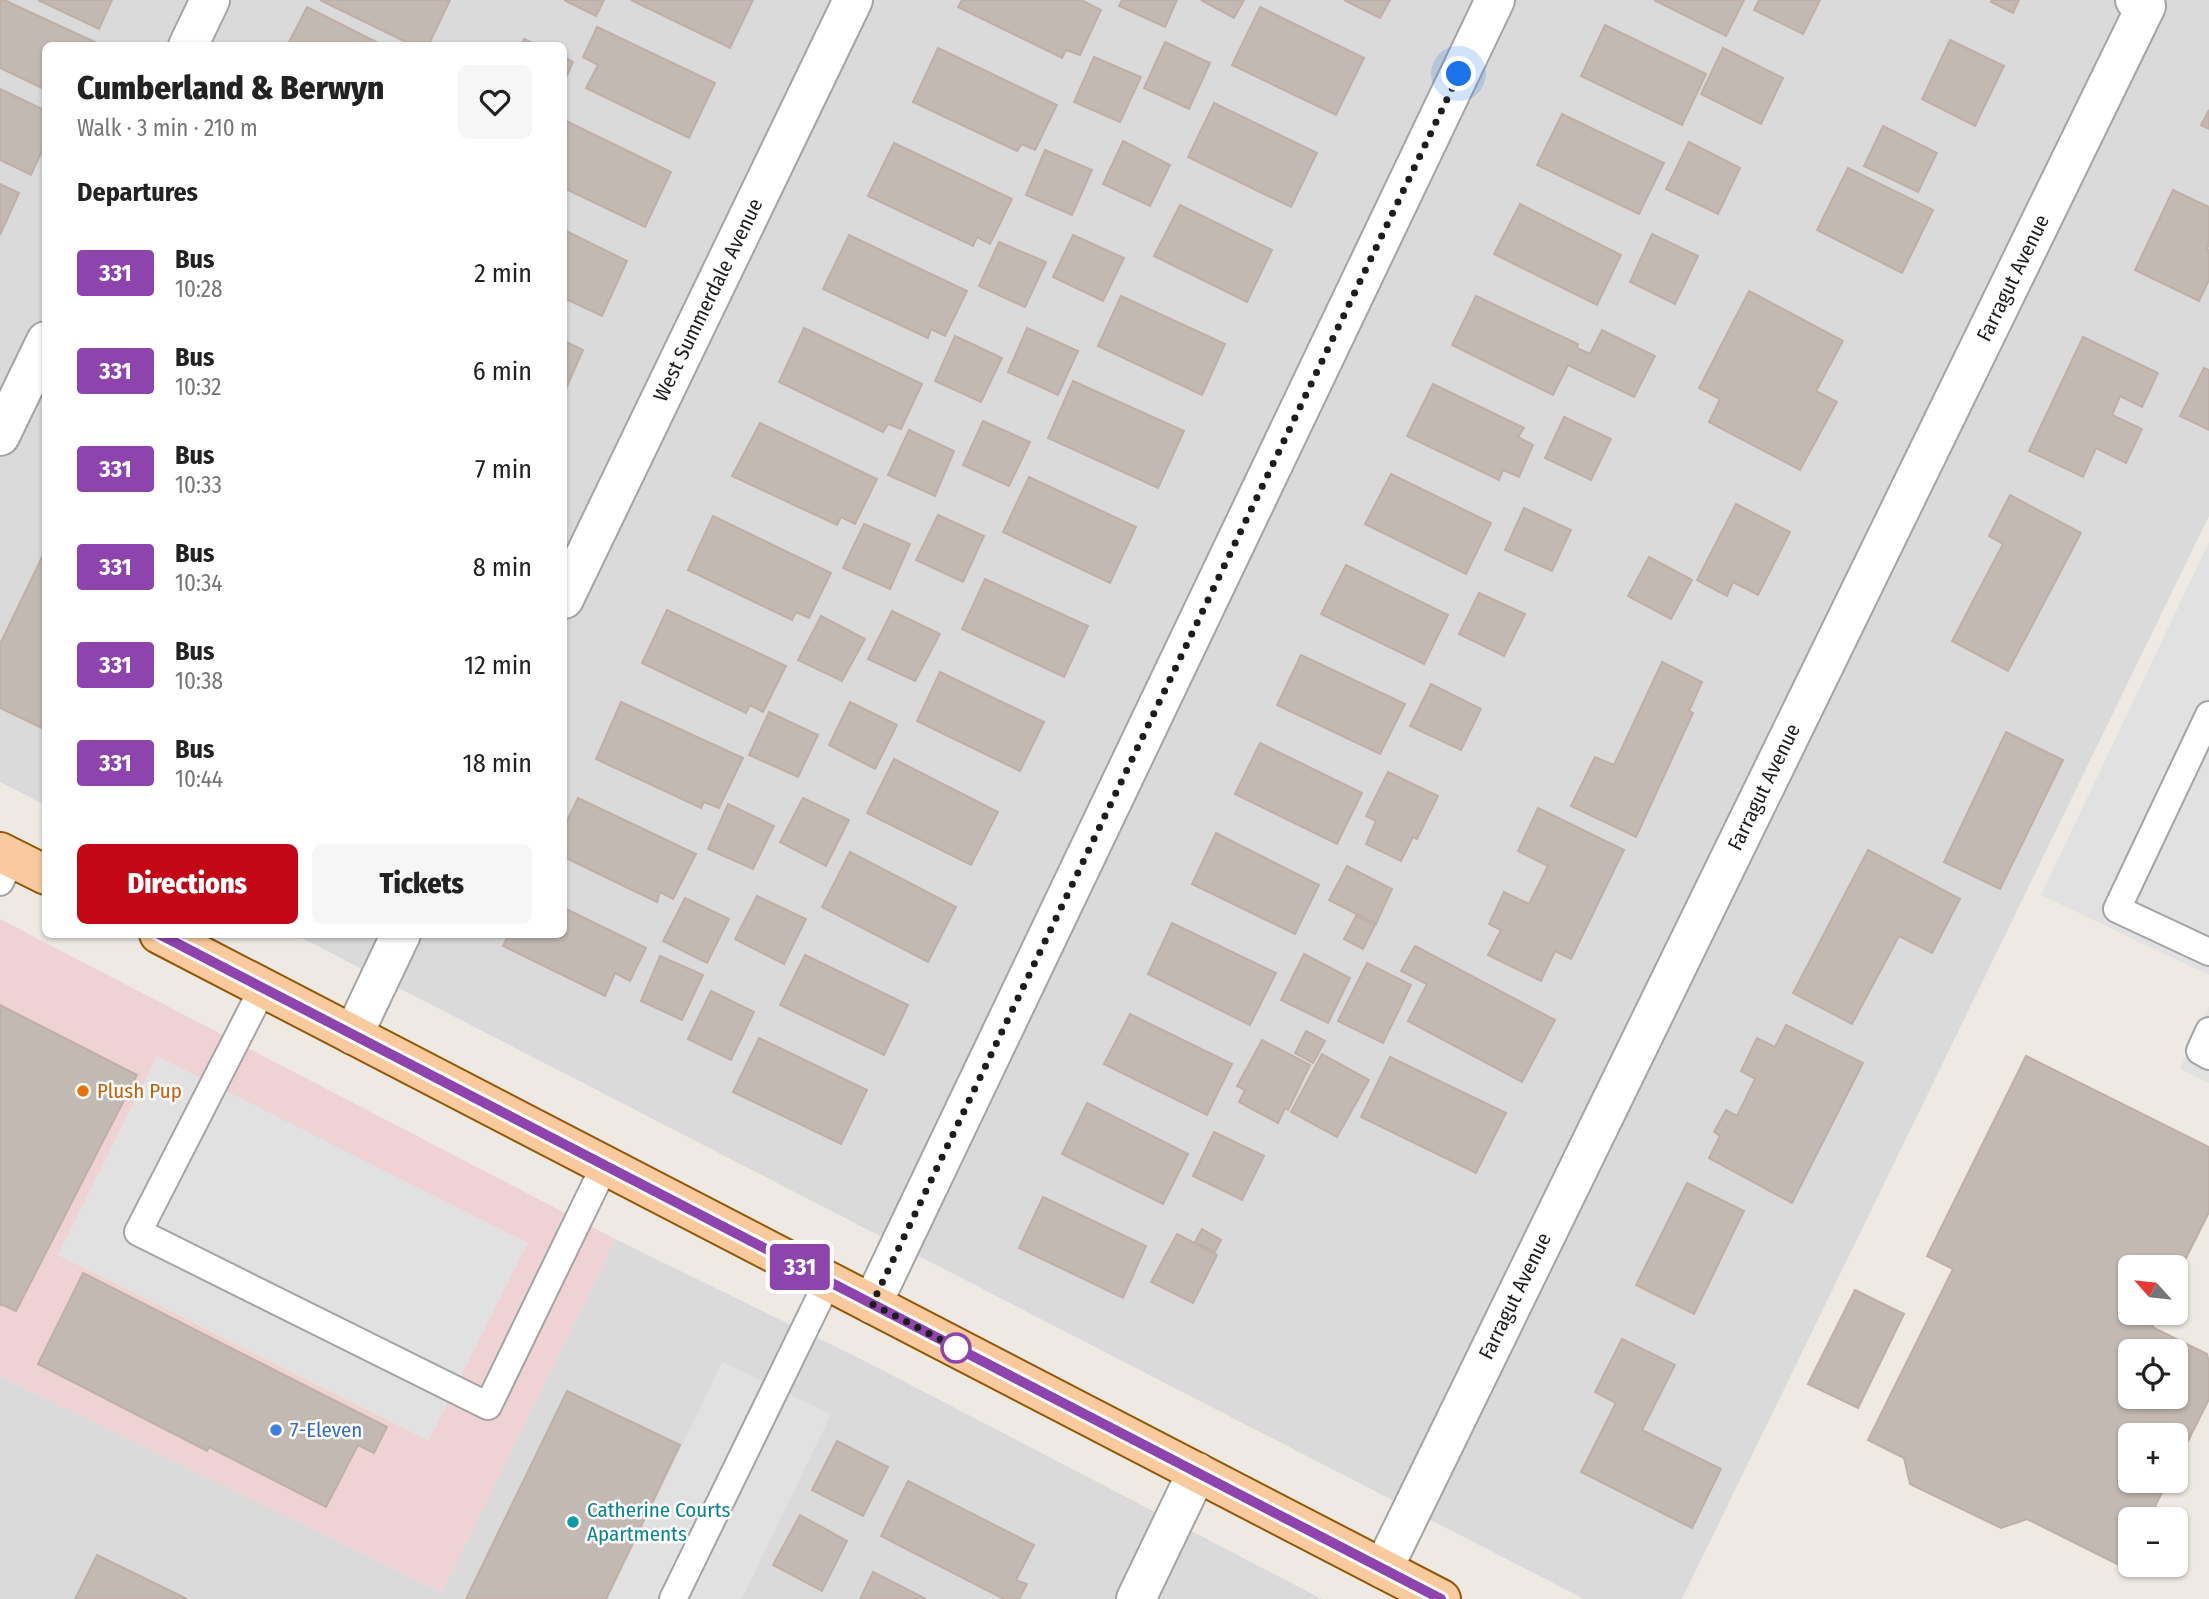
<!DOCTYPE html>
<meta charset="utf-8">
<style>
:root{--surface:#fff;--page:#f6f6f6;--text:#222;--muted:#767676;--accent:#c30716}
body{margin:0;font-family:"Fira Sans Condensed",sans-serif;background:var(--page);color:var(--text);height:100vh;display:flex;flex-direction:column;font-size:26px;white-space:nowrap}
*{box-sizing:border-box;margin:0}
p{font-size:23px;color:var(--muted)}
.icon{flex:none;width:38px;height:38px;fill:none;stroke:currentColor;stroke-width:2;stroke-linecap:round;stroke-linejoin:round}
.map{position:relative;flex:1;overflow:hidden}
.drawer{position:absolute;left:42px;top:42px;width:525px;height:896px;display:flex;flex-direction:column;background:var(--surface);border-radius:10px;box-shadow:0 2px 5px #0004}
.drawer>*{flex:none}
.badge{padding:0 14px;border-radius:5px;font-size:24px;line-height:46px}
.needle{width:46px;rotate:297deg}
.buttons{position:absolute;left:2118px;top:1255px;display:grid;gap:14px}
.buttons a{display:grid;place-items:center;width:70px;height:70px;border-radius:10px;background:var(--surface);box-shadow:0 2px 5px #0004;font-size:35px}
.you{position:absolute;width:35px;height:35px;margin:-18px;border:5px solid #fff;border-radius:50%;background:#1a73e8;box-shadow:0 0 0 10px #1a73e833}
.map>.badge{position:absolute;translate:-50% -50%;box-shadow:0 0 0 4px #fff}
h2{padding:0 35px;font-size:26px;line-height:63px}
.round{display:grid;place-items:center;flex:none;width:74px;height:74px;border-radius:10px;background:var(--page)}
.overview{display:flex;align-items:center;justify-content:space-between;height:119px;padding:0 35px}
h1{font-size:33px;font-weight:800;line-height:52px}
.cta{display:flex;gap:14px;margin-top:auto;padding:14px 35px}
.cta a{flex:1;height:80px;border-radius:10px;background:var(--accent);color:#fff;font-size:28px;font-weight:800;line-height:80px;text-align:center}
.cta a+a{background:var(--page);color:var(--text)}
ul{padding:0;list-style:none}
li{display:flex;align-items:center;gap:21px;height:98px;padding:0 35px}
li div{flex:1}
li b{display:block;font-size:26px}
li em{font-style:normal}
li .badge{min-width:77px;font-weight:700;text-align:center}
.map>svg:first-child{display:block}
.residential{fill:#dbdada}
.commercial{fill:#efd3d4}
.parking{fill:#e1e1e1}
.building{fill:#c2b9b3;stroke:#bfafa6;stroke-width:2;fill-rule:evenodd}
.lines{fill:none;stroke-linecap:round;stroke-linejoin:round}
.lane-casing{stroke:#a4a4a4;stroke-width:30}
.street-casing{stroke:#a4a4a4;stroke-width:42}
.primary-casing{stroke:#915805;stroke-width:42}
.lane{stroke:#fff;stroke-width:26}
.street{stroke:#fff;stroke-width:38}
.primary{stroke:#f8ca9e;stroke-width:38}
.line-casing{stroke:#fff;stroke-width:16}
.line{stroke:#8e44ad;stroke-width:10}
.walk{stroke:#1d1d1d;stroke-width:7;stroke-dasharray:0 12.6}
.food-dot{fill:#e8710a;stroke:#fff;stroke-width:2.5}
.stop-dot{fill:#fff;stroke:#8e44ad;stroke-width:3.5}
.shop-dot{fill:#3f7fe0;stroke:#fff;stroke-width:2.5}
.culture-dot{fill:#0f9aa8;stroke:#fff;stroke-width:2.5}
.labels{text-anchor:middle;stroke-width:5;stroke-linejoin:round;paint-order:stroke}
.street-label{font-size:21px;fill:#1d1d1d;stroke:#fff}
.food-label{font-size:21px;fill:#c56008;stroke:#fff;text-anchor:start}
.shop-label{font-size:21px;fill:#366cbe;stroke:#fff;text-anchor:start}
.culture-label{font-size:21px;fill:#0d838f;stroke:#fff;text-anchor:start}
</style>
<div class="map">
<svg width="2209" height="1599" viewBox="0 0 2209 1599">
<rect width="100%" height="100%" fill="#eeeae3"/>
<g class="residential">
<polygon points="0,0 2209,0 2209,516 1682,1599 1584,1599 296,935 564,934 564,46 46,46 45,805 0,782"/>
<polygon points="615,1239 859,1358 1322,1599 0,1599 0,1376 442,1592"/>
</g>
<polygon class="commercial" points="0,919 615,1239 442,1592 0,1376"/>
<g class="parking">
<polygon points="2209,542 2209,975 2041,895"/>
<polygon points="2209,1006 2209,1083 2180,1069"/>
<polygon points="157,1056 528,1243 429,1441 58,1255"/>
<polygon points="722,1362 831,1414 742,1599 608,1599"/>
</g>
<g class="building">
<polygon points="0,0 4,0 95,42 93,46 46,46 46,90 0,68"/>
<polygon points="38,0 112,0 99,29"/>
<polygon points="320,0 450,0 428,46 414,46"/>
<polygon points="564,0 604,0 596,16"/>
<polygon points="631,0 753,0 730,48"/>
<polygon points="962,0 1081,0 1101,10 1080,55 1066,50 1062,58 958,7"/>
<polygon points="1122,0 1177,0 1165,27 1119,6"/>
<polygon points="1201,0 1244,0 1234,18"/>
<polygon points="1344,0 1390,0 1380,18"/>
<polygon points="1654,0 1744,0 1726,36"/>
<polygon points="1759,0 1820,0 1803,34 1754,10"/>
<polygon points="1992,0 2019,0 2013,13 1991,2"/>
<polygon points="307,7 384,46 287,46"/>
<polygon points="1260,7 1364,58 1336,115 1232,65"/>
<polygon points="1605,25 1706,74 1682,125 1581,76"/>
<polygon points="597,27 715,83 689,138 586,88 598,65 583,57"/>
<polygon points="524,39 539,46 521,46"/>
<polygon points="1950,40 2004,66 1975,126 1922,99"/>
<polygon points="1165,42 1210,63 1189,109 1144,88"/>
<polygon points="938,48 1057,105 1035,150 1022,144 1017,151 913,102"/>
<polygon points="1723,48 1783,78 1761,124 1701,94"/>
<polygon points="564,57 573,62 564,82"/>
<polygon points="1094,57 1141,77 1120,122 1074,102"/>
<polygon points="0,89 46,111 46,142 31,175 0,160"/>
<polygon points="1214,103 1317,153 1291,207 1188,157"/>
<polygon points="2209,110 2209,129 2201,125"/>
<polygon points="1562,114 1664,163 1639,214 1537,165"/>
<polygon points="564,120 671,172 645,227 564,188"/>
<polygon points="1883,126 1937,153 1918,192 1864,166"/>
<polygon points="1123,141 1170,165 1150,206 1103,184"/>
<polygon points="1689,142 1740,168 1718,214 1666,189"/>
<polygon points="894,143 1012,199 990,244 977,237 973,246 868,196"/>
<polygon points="1045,150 1092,170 1072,215 1026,195"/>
<polygon points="1848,168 1933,210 1902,273 1817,230"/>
<polygon points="0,184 19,193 0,235"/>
<polygon points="2173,190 2209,207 2209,244 2207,249 2209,250 2209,280 2199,301 2135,270"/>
<polygon points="1520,204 1621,255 1597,305 1494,254"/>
<polygon points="1180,205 1272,250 1247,302 1154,256"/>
<polygon points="564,230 627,261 602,316 564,298"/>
<polygon points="1652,234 1698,256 1675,304 1630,282"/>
<polygon points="849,235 967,291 945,336 931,329 928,338 823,289"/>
<polygon points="1073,235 1124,258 1103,301 1053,277"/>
<polygon points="999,242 1046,262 1025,307 979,286"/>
<polygon points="1749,291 1843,341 1816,391 1837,402 1800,470 1709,422 1720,399 1699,388"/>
<polygon points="1121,296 1225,344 1202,395 1098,346"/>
<polygon points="1476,296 1578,344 1577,348 1590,354 1602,330 1655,356 1634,397 1568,365 1553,395 1452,345"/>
<polygon points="804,328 922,384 901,429 888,424 883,432 779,382"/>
<polygon points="1027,328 1078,351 1058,395 1008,372"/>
<polygon points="955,336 1002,358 981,402 935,381"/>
<polygon points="2083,337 2158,373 2142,407 2120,396 2112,415 2142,429 2126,463 2096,448 2083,477 2029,451"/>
<polygon points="564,341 583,350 564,393"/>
<polygon points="2204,368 2209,370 2209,430 2180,416"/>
<polygon points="1073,381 1184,431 1158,488 1048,438"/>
<polygon points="1433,384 1524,428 1518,437 1533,445 1519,477 1503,470 1499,480 1407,436"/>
<polygon points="1564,417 1611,439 1591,480 1545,458"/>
<polygon points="983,421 1030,442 1009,486 963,465"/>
<polygon points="760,423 877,479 855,524 841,517 837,525 732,476"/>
<polygon points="909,430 954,451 935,496 888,475"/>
<polygon points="1391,474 1491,523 1466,574 1365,524"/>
<polygon points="1029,477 1136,527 1110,583 1003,532"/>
<polygon points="2010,495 2081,533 2008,671 1952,641 2003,544 1989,536"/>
<polygon points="1736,504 1790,532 1758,595 1733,582 1727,596 1697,580"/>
<polygon points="1524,508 1571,530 1552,571 1505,550"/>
<polygon points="938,515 984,536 963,582 916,560"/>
<polygon points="713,516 831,573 809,618 796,612 792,620 688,570"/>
<polygon points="864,524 910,544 890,589 843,568"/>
<polygon points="46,549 46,730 0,708 0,644"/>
<polygon points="1649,557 1692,580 1671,619 1628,596"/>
<polygon points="1346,565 1448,615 1424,664 1321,614"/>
<polygon points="985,579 1088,626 1064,677 962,629"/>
<polygon points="1479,593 1525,614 1504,656 1459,634"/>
<polygon points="667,610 786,666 763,712 750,705 746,713 642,663"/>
<polygon points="892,611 940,634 915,681 868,659"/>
<polygon points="821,616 865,639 842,681 798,660"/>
<polygon points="1301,655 1405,704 1380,754 1277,705"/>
<polygon points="1662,662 1702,682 1689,711 1693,713 1636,837 1571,806 1595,757 1614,765"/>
<polygon points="940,672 1044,722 1020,771 917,721"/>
<polygon points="1431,684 1481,709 1461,750 1410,726"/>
<polygon points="621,702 743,758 719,808 704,802 701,808 596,759"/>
<polygon points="850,702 897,725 875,769 829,745"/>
<polygon points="769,712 818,735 798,777 749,755"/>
<polygon points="2006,732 2063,760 2000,889 1944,862"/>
<polygon points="1260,743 1362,793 1337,844 1235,794"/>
<polygon points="894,759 998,812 971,865 867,813"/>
<polygon points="1388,772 1438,796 1417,839 1413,837 1401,861 1366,844 1376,821 1366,816"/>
<polygon points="578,798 696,854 673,899 660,892 657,902 564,857 564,827"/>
<polygon points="803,798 849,820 826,866 780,842"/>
<polygon points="728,804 774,826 753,869 708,849"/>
<polygon points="1538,808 1624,850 1571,959 1555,951 1541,981 1488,955 1501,930 1489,924 1504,892 1529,904 1548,866 1518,851"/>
<polygon points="1216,833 1319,885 1295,934 1192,884"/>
<polygon points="1868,850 1960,899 1932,953 1899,936 1852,1024 1793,993"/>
<polygon points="850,852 956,907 928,962 822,907"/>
<polygon points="1347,866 1392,889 1376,924 1329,900"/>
<polygon points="757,896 806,919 784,964 735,939"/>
<polygon points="685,898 729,919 707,963 663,941"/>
<polygon points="564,908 646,948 630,981 615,973 605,996 503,946 509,934 564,934"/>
<polygon points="1356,916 1375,925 1363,949 1344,939"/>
<polygon points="1172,923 1276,973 1250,1025 1148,974"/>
<polygon points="1415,946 1555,1020 1522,1082 1408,1021 1427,984 1401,971"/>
<polygon points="1304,954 1350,978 1328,1023 1281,1000"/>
<polygon points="805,955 908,1005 884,1055 780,1005"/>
<polygon points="660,956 703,975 682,1020 641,1001"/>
<polygon points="1367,963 1411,985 1383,1043 1338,1021"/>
<polygon points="711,991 754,1012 731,1060 688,1039"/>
<polygon points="0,1005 137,1075 16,1311 1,1304 0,1306"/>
<polygon points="1130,1014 1232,1064 1207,1115 1104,1064"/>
<polygon points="1786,1025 1863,1063 1792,1203 1709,1158 1720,1136 1714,1132 1726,1110 1737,1116 1755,1079 1741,1071 1757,1038 1775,1047"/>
<polygon points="1306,1031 1325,1041 1313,1063 1295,1053"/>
<polygon points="759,1038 867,1090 841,1144 733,1092"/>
<polygon points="1262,1040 1310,1065 1288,1110 1285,1108 1278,1123 1239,1102 1245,1090 1237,1086"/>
<polygon points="1322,1054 1369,1080 1337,1137 1291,1112"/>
<path d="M2026,1056L2209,1147V1212L2175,1280V1267H2130V1312H2159L2152,1327L2207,1354L2209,1363V1399L2175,1467V1435H2130V1480H2168L2149,1519H2130V1559L2125,1568L2027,1519L2001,1528L1910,1484L1904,1458L1868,1440L1953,1269L1927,1256ZM2130,1351H2175V1396H2130Z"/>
<polygon points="1390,1057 1506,1113 1476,1173 1361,1117"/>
<polygon points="1087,1103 1188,1154 1163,1204 1062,1154"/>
<polygon points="1214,1132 1264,1156 1242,1200 1193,1176"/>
<polygon points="1687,1183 1744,1211 1694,1314 1636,1285"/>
<polygon points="1043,1197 1146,1246 1123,1298 1019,1248"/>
<polygon points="1202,1229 1221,1240 1215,1252 1195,1242"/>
<polygon points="1177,1234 1217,1255 1193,1303 1151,1282"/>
<polygon points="83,1273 387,1427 374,1453 358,1445 326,1507 209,1447 207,1451 38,1364"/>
<polygon points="1855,1290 1904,1314 1858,1408 1808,1384"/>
<polygon points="1622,1339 1675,1365 1642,1430 1721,1469 1692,1528 1581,1472 1616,1403 1595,1392"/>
<polygon points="567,1391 680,1445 606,1599 466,1599"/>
<polygon points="837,1441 888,1467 863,1516 812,1490"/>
<polygon points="908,1481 1034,1545 1016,1580 1027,1584 1019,1599 1004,1599 881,1536"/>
<polygon points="800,1515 847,1541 822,1591 773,1565"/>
<polygon points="97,1555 187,1599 75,1599"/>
<polygon points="873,1572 926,1599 860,1599"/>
</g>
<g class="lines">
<g class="lane-casing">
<g id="lane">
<polyline points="2209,715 2117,909 2209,952"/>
<polyline points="0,882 12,858"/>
<polyline points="263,988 138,1232 488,1406 605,1165"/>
<polyline points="2209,1031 2200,1051 2209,1056"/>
<polyline points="673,1599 828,1281"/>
</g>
</g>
<g class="street-casing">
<g id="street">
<polyline points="188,46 210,0"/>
<polyline points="0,436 46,341"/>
<polyline points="564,599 853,0"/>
<polyline points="353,1035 401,934"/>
<polyline points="872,1304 1495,0"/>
<polyline points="1383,1569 2146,6 2135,0"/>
<polyline points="1136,1599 1197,1472"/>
</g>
</g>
<g class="primary-casing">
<g id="primary">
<polyline points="0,852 46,875"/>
<polyline points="159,934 1441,1599"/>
</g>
</g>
<use href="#lane" class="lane"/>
<use href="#street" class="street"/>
<use href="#primary" class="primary"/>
</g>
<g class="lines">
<g class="line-casing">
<polyline id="line" points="159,934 1441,1599"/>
</g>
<use href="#line" class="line"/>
<polyline class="walk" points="956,1348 965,1352 872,1304 1459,74"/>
</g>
<circle class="food-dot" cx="83" cy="1091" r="7"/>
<circle class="stop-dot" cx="956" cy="1348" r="14"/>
<circle class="shop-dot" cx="276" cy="1430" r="7"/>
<circle class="culture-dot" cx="573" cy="1522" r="7"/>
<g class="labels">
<g class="street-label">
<text transform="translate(2013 278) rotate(-64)" y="7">Farragut Avenue</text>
<text transform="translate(708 300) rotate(-64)" y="7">West Summerdale Avenue</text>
<text transform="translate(1764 787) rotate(-64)" y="7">Farragut Avenue</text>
<text transform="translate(1515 1296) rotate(-64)" y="7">Farragut Avenue</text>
</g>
<g class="food-label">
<text x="97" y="1098">Plush Pup</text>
</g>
<g class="shop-label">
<text x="290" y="1437">7-Eleven</text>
</g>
<g class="culture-label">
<text x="587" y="1517">Catherine Courts<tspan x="587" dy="24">Apartments</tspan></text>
</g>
</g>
</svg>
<div class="buttons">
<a><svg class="needle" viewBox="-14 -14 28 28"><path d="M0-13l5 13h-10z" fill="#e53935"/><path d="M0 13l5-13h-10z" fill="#767676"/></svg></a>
<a><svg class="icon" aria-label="locate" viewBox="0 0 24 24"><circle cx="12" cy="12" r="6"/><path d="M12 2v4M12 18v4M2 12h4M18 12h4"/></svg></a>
<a>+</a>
<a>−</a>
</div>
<div class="you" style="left:1459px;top:74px"></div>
<b class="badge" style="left:800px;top:1267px;background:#8e44ad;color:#fff">331</b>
<section class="drawer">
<div class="overview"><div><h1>Cumberland &amp; Berwyn</h1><p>Walk · 3 min · 210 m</p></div><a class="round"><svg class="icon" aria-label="heart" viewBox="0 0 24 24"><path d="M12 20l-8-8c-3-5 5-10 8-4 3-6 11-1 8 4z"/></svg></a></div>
<h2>Departures</h2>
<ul>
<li><span class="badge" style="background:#8e44ad;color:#fff">331</span><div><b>Bus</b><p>10:28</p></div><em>2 min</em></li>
<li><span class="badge" style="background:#8e44ad;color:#fff">331</span><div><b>Bus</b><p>10:32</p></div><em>6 min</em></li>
<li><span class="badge" style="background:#8e44ad;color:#fff">331</span><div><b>Bus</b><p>10:33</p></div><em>7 min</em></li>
<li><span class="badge" style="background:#8e44ad;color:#fff">331</span><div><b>Bus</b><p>10:34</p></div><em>8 min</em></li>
<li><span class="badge" style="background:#8e44ad;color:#fff">331</span><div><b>Bus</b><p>10:38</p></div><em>12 min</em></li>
<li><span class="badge" style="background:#8e44ad;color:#fff">331</span><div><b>Bus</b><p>10:44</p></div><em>18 min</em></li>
</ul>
<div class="cta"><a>Directions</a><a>Tickets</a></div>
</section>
</div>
